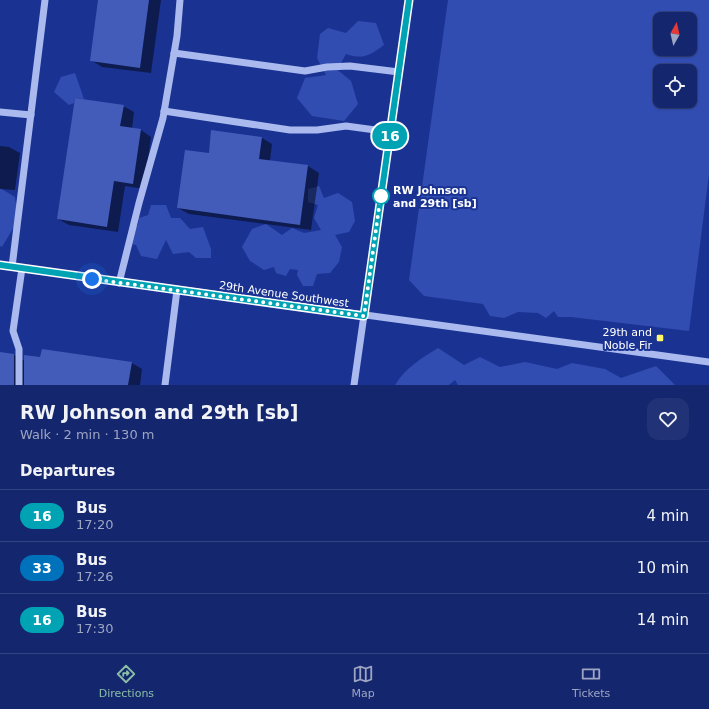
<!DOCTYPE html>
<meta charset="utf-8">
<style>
:root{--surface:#14266e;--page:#213276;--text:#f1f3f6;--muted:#9da5c2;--line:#334381;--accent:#8abfa5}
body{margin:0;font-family:"DejaVu Sans",sans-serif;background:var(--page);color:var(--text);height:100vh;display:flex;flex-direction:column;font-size:15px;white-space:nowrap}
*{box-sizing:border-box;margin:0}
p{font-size:13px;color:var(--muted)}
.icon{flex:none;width:22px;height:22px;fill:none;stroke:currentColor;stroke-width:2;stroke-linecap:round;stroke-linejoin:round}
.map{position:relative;height:385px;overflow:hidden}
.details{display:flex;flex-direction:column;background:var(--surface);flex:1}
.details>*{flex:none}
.badge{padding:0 8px;border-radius:13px;font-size:14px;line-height:26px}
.needle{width:26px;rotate:8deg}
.fabs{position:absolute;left:653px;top:12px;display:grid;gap:8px}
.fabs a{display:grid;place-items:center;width:44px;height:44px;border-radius:8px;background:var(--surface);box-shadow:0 1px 3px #0004,0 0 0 1px var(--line);font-size:20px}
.you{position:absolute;width:20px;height:20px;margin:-10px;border:3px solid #fff;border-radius:50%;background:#1a73e8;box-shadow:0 0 0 6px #1a73e833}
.map>.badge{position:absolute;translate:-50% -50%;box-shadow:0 0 0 2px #fff}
h2{padding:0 20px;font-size:15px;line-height:36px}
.round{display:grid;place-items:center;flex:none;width:42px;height:42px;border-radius:12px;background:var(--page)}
.headline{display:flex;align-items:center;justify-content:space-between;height:68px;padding:0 20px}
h1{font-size:19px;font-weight:700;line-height:30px}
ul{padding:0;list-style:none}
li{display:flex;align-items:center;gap:12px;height:52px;padding:0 20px;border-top:1px solid var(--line)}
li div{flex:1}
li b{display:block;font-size:15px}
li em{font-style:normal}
li .badge{min-width:44px;font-weight:700;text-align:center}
.menu{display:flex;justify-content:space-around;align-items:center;height:56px;border-top:1px solid var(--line);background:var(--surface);font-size:11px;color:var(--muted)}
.menu a{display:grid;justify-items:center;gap:2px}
.menu .current{color:var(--accent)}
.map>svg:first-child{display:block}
.green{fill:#314db2;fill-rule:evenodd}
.shadow{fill:#0007}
.building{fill:#435cba}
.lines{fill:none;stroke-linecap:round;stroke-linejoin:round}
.minor{stroke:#aabaef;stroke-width:7}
.line-casing{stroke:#fff;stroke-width:9}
.line{stroke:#00a3b4;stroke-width:6}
.walk{stroke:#fff;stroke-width:4;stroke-dasharray:0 7.2}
.stop-dot{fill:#fff;stroke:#00a3b4;stroke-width:2}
.poi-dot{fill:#fff669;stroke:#1a3393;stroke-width:1.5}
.labels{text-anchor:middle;stroke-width:4;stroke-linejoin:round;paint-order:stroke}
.stop-label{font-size:11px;font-weight:bold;fill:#fff;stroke:#1a3393;text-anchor:start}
.street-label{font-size:11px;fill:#fff;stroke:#1a3393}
.poi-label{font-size:11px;fill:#fff;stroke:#1a3393;text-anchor:end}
</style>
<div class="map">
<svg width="709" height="385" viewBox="0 0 709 385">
<rect width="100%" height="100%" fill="#1a3393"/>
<g class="green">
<path d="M448,0H709V174L689,331L571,317H558L554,311L546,318L538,313L518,312L504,318L490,316L483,304L424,296L409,280ZM660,19H690V49H660ZM660,71H690V101H660Z"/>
<path d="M358,21L376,23L384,45C370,55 364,60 346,54L340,65L334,67L351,81L358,104L344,121L312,116L297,98L305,78L326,75L317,58L320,34L328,28L346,33Z"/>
<polygon points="75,73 84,99 75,98 74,103 69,105 54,92 61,77"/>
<polygon points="319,186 324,198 338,193 352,202 355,221 349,232 335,235 342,247 339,262 330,273 317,274 313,286 303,286 297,275 298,270 290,269 286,276 276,273 274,267 264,270 250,261 242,247 252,229 266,224 282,235 292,228 304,233 321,230 314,218 318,205 308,202 308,189"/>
<polygon points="0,188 15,197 18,220 2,247 0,246"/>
<polygon points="151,205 166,205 171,218 180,218 190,229 203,227 211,249 211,258 196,258 189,252 173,254 166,240 157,259 141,256 136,245 131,244 130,232 138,225 139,218 148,215"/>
<path d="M438,348L464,365L480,357L500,367L525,362L557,369L572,363L605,369L621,378L656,366L675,385H458L455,380L449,385H395C405,368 422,358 438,348Z"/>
</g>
<g class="shadow">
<polygon points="99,0 161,0 151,73 102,67 91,60"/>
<polygon points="123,106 134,112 132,129 141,130 151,137 144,189 125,186 118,232 69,225 58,219"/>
<polygon points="262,138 272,144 270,161 308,166 319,173 311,230 189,214 178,208 209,154"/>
<polygon points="0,146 9,147 20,153 15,190 0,189"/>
<polygon points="0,353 14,355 25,361 132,363 142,369 140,385 0,385"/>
</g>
<g class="building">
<polygon points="98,0 149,0 140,68 90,61"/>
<polygon points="75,98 124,105 120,126 141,129 133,184 114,181 107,227 57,219"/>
<polygon points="211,130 262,137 259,159 308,165 300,225 177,208 185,150 209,153"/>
<polygon points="42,349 132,362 128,385 24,385 24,355 40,357"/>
<polygon points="0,352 14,354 14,385 0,385"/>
</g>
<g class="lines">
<g class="minor">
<polyline points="174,53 305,71 327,67 350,66 399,72"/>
<polyline points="164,111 290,130 317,130 346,126 390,132"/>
<polyline points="0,112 31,115"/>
<polyline points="0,265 709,362"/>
<polyline points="12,267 45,0"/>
<polyline points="119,283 139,203 163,118 177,36 180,0"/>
<polyline points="19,385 19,349 13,331 22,268"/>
<polyline points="165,385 177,290"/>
<polyline points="354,385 409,0"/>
</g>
</g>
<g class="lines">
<g class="line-casing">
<polyline id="line" points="0,265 364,316 409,0"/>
</g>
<use href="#line" class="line"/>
<polyline class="walk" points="92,279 364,316 381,193 381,196"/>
</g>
<circle class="stop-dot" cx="381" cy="196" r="8"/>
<rect class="poi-dot" x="656" y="334" width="8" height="8" rx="2"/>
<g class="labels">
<g class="stop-label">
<text x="393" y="194">RW Johnson<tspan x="393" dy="13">and 29th [sb]</tspan></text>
</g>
<g class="street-label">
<text transform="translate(284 294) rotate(8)" y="4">29th Avenue Southwest</text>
</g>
<g class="poi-label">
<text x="652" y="336">29th and<tspan x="652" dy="13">Noble Fir</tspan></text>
</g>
</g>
</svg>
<div class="fabs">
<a><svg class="needle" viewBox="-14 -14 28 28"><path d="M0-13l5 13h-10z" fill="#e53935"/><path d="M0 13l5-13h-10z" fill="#9da5c2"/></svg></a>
<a><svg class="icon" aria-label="locate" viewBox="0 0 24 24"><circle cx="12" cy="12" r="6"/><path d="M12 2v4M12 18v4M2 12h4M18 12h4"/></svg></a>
</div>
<div class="you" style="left:92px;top:279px"></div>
<b class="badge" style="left:390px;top:136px;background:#00a3b4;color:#fff">16</b>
</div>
<section class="details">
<div class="headline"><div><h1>RW Johnson and 29th [sb]</h1><p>Walk · 2 min · 130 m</p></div><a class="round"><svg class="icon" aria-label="heart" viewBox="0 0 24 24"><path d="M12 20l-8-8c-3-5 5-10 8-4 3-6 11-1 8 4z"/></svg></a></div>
<h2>Departures</h2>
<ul>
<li><span class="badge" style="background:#00a3b4;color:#fff">16</span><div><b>Bus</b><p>17:20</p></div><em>4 min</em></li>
<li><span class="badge" style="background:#0072bc;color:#fff">33</span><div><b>Bus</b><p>17:26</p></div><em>10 min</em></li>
<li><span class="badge" style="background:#00a3b4;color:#fff">16</span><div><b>Bus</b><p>17:30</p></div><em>14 min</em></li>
</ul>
</section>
<nav class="menu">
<a class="current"><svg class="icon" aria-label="directions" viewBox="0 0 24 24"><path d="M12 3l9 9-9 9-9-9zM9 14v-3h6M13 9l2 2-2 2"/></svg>Directions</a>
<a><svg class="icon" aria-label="map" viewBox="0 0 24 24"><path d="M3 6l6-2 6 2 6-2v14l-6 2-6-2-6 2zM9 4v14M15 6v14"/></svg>Map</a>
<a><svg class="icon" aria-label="tickets" viewBox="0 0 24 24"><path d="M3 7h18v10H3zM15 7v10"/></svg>Tickets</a>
</nav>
